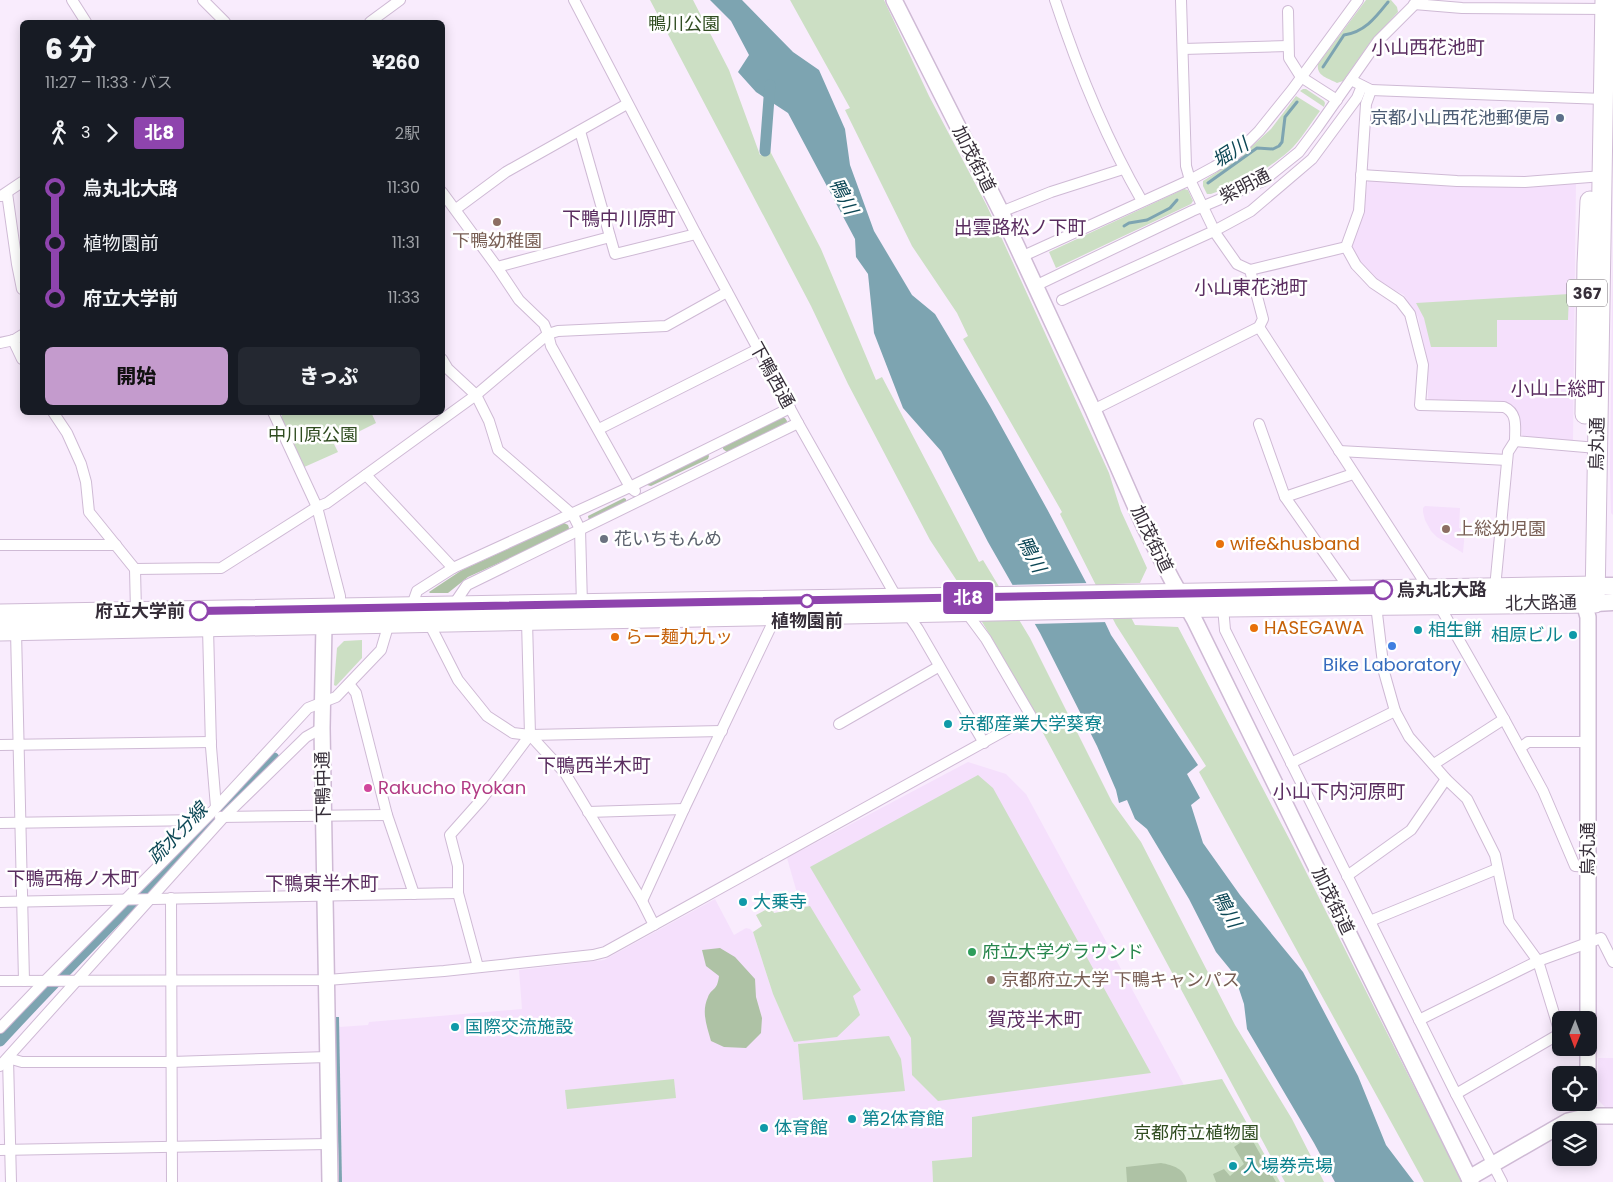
<!DOCTYPE html>
<html lang="ja">
<meta charset="utf-8">
<style>
:root{--surface:#171b24;--page:#242831;--text:#f1f3f6;--muted:#9ea1a6;--accent:#c49bcd}
body{margin:0;font-family:Poppins,"Noto Sans JP",sans-serif;background:var(--page);color:var(--text);height:100vh;display:flex;flex-direction:column;font-size:19px;white-space:nowrap}
*{box-sizing:border-box;margin:0}
p{font-size:16px;color:var(--muted)}
.icon{flex:none;width:28px;height:28px;fill:none;stroke:currentColor;stroke-width:2;stroke-linecap:round;stroke-linejoin:round}
.map{position:relative;flex:1;overflow:hidden}
.drawer{position:absolute;left:20px;top:20px;width:425px;height:395px;display:flex;flex-direction:column;background:var(--surface);border-radius:8px;box-shadow:0 2px 12px #0003}
.drawer>*{flex:none}
.badge{padding:0 10px;border-radius:4px;font-size:18px;line-height:32px}
.needle{width:32px;rotate:181deg}
.fabs{position:absolute;left:1552px;top:1011px;display:grid;gap:10px}
.fabs a{display:grid;place-items:center;width:45px;height:45px;border-radius:8px;background:var(--surface);box-shadow:0 2px 12px #0003;font-size:25px}
.map>.badge{position:absolute;translate:-50% -50%;box-shadow:0 0 0 2px #fff}
.legs{display:flex;align-items:center;gap:8px;height:55px;padding:0 25px;font-size:16px}
.legs p{margin-inline-start:auto}
.head{display:flex;align-items:center;justify-content:space-between;height:85px;padding:0 25px}
h1{font-size:28px;font-weight:800;line-height:38px}
.primary-button{display:flex;gap:10px;margin-top:auto;padding:10px 25px}
.primary-button a{flex:1;height:58px;border-radius:8px;background:var(--accent);color:#111;font-size:20px;font-weight:800;line-height:58px;text-align:center}
.primary-button a+a{background:var(--page);color:var(--text)}
ul{padding:0 25px;list-style:none}
li{display:flex;align-items:center;gap:18px;height:55px;font-size:19px}
li i{display:grid;place-items:center;width:8px;height:100%;margin:0 6px;background:currentColor}
li i::after{content:'';width:12px;height:12px;margin:-6px;border:4px solid;border-radius:50%;background:var(--surface)}
li p{margin-inline-start:auto}
li:first-child i{background:linear-gradient(#0000 50%,currentColor 0)}
li:last-child i{background:linear-gradient(currentColor 50%,#0000 0)}
.map>svg:first-child{display:block}
.built{fill:#f5e0fc}
.green{fill:#ccdfc4}
.forest{fill:#aec2a5}
.water{fill:#7da4b1}
.pier{fill:#f9ecfd}
.lines{fill:none;stroke-linecap:round;stroke-linejoin:round}
.stream{stroke:#7da4b1;stroke-width:3}
.canal{stroke:#7da4b1;stroke-width:11}
.street-casing{stroke:#cfbad5;stroke-width:12}
.secondary-casing{stroke:#cfbad5;stroke-width:18}
.primary-casing{stroke:#cfbad5;stroke-width:19}
.highway-casing{stroke:#cfbad5;stroke-width:21}
.street{stroke:#fff;stroke-width:10}
.secondary{stroke:#fff;stroke-width:15}
.primary{stroke:#fff;stroke-width:16}
.highway{stroke:#fff;stroke-width:19}
.line-1-casing{stroke:#fff;stroke-width:11}
.line-1{stroke:#8e44ad;stroke-width:8}
.service-dot{fill:#5c6f8a;stroke:#fff;stroke-width:2}
.education-dot{fill:#8d6e63;stroke:#fff;stroke-width:2}
.worship-dot{fill:#6b7280;stroke:#fff;stroke-width:2}
.food-dot{fill:#e8710a;stroke:#fff;stroke-width:2}
.stop-1-dot{fill:#fff;stroke:#8e44ad;stroke-width:2.5}
.culture-dot{fill:#0f9aa8;stroke:#fff;stroke-width:2}
.shop-dot{fill:#3f7fe0;stroke:#fff;stroke-width:2}
.hotel-dot{fill:#d1479c;stroke:#fff;stroke-width:2}
.leisure-dot{fill:#2e9e5b;stroke:#fff;stroke-width:2}
.labels{text-anchor:middle;stroke-width:5;stroke-linejoin:round;paint-order:stroke}
.shield{fill:#fff;stroke:#726d74;stroke-width:1}
.shield-label{font-size:16px;font-weight:bold;fill:#362e39}
.park-label{font-size:18px;fill:#304d21;stroke:#fff}
.service-label{font-size:18px;fill:#4e5e75;stroke:#fff;text-anchor:end}
.street-label{font-size:18px;fill:#362e39;stroke:#fff}
.education-label{font-size:18px;fill:#785e54;stroke:#fff;text-anchor:start}
.worship-label{font-size:18px;fill:#5b616d;stroke:#fff;text-anchor:start}
.food-label{font-size:18px;fill:#c56008;stroke:#fff;text-anchor:start}
.stop-label{font-size:18px;font-weight:bold;fill:#362e39;stroke:#fff;text-anchor:start}
.culture-label{font-size:18px;fill:#0d838f;stroke:#fff;text-anchor:start}
.shop-label{font-size:18px;fill:#366cbe;stroke:#fff}
.hotel-label{font-size:18px;fill:#b23c85;stroke:#fff;text-anchor:start}
.leisure-label{font-size:18px;fill:#27864d;stroke:#fff;text-anchor:start}
.neighbourhood-label{font-size:19px;fill:#5a2d60;stroke:#fff}
.water-label{font-size:19px;font-style:italic;fill:#0c4755;stroke:#fff}
</style>
<div class="map">
<svg width="1613" height="1182" viewBox="0 0 1613 1182">
<rect width="100%" height="100%" fill="#f9ecfd"/>
<g class="built">
<polygon points="1368,180 1459,187 1527,186 1576,181 1573,443 1522,438 1520,417 1508,403 1431,402 1428,398 1428,364 1418,317 1404,295 1372,278 1353,253 1352,244 1362,217"/>
<polygon points="1613,234 1613,515 1611,513 1610,469"/>
<polygon points="1425,506 1460,508 1459,528 1465,530 1463,553 1437,537 1431,531 1425,520 1423,512 1423,508"/>
<polygon points="968,762 1006,774 1026,794 1184,1085 973,1117 972,1157 932,1161 933,1182 342,1182 339,1027 368,1025 369,1022 522,1009 519,970 604,960 715,899 734,935 746,928 750,929 753,932 773,994 794,1041 810,906 801,907 787,858"/>
<polygon points="1598,1058 1613,1058 1613,1107 1605,1107 1598,1100"/>
</g>
<g class="green">
<polygon points="650,0 693,0 729,70 760,155 770,151 821,249 876,380 882,377 979,562 983,560 1030,638 1112,802 1141,842 1235,1025 1292,1119 1324,1182 1285,1182 1275,1164 993,640 957,581 930,540 848,384 811,306"/>
<polygon points="790,0 884,0 929,96 987,206 1109,473 1121,511 1147,568 1140,583 1114,584 1135,625 1178,627 1293,846 1462,1182 1424,1182 1199,772 1206,766 1116,625 1060,514 1062,512 963,339 968,336 957,313 912,246 845,110 850,108"/>
<path d="M1366,0H1391L1397,7L1398,12L1371,41L1343,81L1337,83C1328,78 1316,76 1318,64Z"/>
<polygon points="1303,89 1306,89 1324,101 1325,103 1324,107 1300,91"/>
<path d="M1296,96L1320,111C1310,124 1301,140 1289,151C1266,171 1240,184 1211,194H1207L1203,186V181L1239,158L1271,129Z"/>
<polygon points="1184,189 1188,190 1193,201 1191,204 1056,268 1049,252"/>
<polygon points="1569,294 1568,320 1497,320 1497,347 1431,347 1424,318 1416,303"/>
<polygon points="371,412 376,423 334,444 338,452 302,468 281,420 282,414 287,413"/>
<polygon points="362,640 362,658 336,686 334,685 337,648 344,641"/>
<polygon points="978,775 993,788 1151,1073 938,1101 912,1075 911,1038 810,867"/>
<polygon points="810,906 861,990 853,996 860,1015 837,1037 794,1042 773,994 753,932 762,926 756,915 771,907 774,913"/>
<polygon points="889,1036 901,1059 905,1091 803,1100 798,1044"/>
<polygon points="674,1079 676,1098 567,1109 565,1090"/>
<polygon points="1222,1079 1280,1182 933,1182 932,1161 972,1157 972,1117"/>
</g>
<g class="forest">
<polygon points="782,417 785,418 787,421 786,425 727,452 723,449 723,446"/>
<polygon points="708,454 709,456 708,459 651,486 647,485 646,483"/>
<polygon points="624,498 626,499 626,502 589,521 588,516"/>
<polygon points="564,523 568,525 569,528 568,532 468,577 448,593 430,593 429,592 462,570"/>
<path d="M720,948L735,957L755,979L756,997L762,1018L761,1033L746,1048L724,1047L711,1041C707,1026 701,1012 708,997C712,987 717,992 719,976L706,966L702,950Z"/>
<polygon points="1250,1136 1276,1182 1216,1182 1213,1174 1224,1169 1230,1176 1244,1164 1234,1147"/>
<path d="M1161,1163C1173,1165 1185,1169 1187,1182H1127L1126,1167Z"/>
</g>
<g class="water">
<polygon points="710,0 742,0 793,52 819,70 845,129 850,165 874,231 912,295 935,314 990,406 1047,509 1089,588 1111,635 1198,765 1187,774 1200,798 1191,805 1203,843 1240,895 1303,972 1358,1076 1386,1145 1414,1182 1335,1182 1314,1143 1247,1029 1244,1004 1234,974 1216,952 1189,899 1147,829 1135,819 1127,800 1119,803 1116,790 1097,746 1040,633 988,542 941,451 903,408 874,333 868,274 856,257 855,239 788,113 756,92 738,72 749,55 731,21"/>
<polygon points="335,1017 339,1017 342,1182 339,1182"/>
</g>
<polygon class="pier" points="1090,583 1108,622 1032,624 1010,585"/>
<g class="lines">
<g class="stream">
<path d="M1323,67L1344,35C1365,32 1376,17 1388,2"/>
<polyline points="1208,183 1257,148 1273,149 1279,146 1282,142 1285,117 1297,102"/>
<polyline points="1124,226 1129,223 1147,220 1170,208 1177,200"/>
</g>
<g class="canal">
<polyline points="765,151 770,85"/>
<path d="M0,1041C89,944 184,854 274,758"/>
</g>
<g class="street-casing">
<g id="street">
<polyline points="72,0 86,22"/>
<polyline points="203,0 225,22"/>
<polyline points="574,0 696,234 798,423 898,600 918,629 984,743"/>
<path d="M1055,0C1078,70 1105,137 1142,201"/>
<polyline points="1414,4 1462,8 1609,9"/>
<polyline points="1288,11 1289,58 1301,77 1337,100"/>
<polyline points="370,22 400,0"/>
<polyline points="1183,49 1288,46"/>
<path d="M1351,80L1371,90L1366,104L1359,211L1346,247L1356,265L1373,283L1400,301L1410,314L1423,365L1420,405L1504,407C1518,413 1515,427 1515,441L1597,448"/>
<polyline points="1371,90 1604,99"/>
<polyline points="580,131 615,254 696,234"/>
<polyline points="1361,175 1457,181 1525,182 1603,176"/>
<polyline points="7,193 17,264 22,289"/>
<polyline points="1,196 22,182"/>
<polyline points="456,209 506,172 627,104"/>
<polyline points="1001,212 1051,192 1123,169"/>
<polyline points="1021,257 1190,180 1214,167 1237,153 1259,131 1292,90 1358,0"/>
<polyline points="497,267 610,237"/>
<polyline points="1250,270 1346,247"/>
<polyline points="1035,286 1192,211 1263,181 1299,152 1317,128 1378,41 1414,5 1423,0"/>
<polyline points="1062,300 1214,231 1251,211 1312,159 1357,98 1362,86"/>
<polyline points="1259,327 1429,589"/>
<polyline points="13,340 22,359"/>
<polyline points="0,343 14,340 22,335"/>
<polyline points="442,359 448,369 476,395 489,421 498,450 573,515 580,529 582,605"/>
<polyline points="1093,410 1259,327 1263,319 1250,270 1237,264 1216,234 1190,180 1186,166 1181,0"/>
<polyline points="53,412 67,433 81,464 86,482 89,512 135,569 136,612"/>
<polyline points="273,412 317,507 340,596 340,609"/>
<polyline points="1259,424 1285,497 1351,591"/>
<polyline points="599,429 758,349"/>
<polyline points="1339,451 1507,460"/>
<polyline points="366,475 453,568"/>
<polyline points="635,491 630,487 551,346 548,334 558,331 666,326 727,292"/>
<polyline points="1285,497 1353,474"/>
<polyline points="0,545 116,545"/>
<polyline points="135,569 221,568 317,507 327,503 476,395 548,334 544,324 519,300 497,267 442,192"/>
<polyline points="1495,588 1508,452 1515,441"/>
<polyline points="1376,605 1384,672 1395,711 1409,737 1446,779 1467,799 1495,855 1509,921 1538,961 1601,938 1613,962"/>
<polyline points="1439,605 1504,719 1543,791 1575,866 1588,867"/>
<polyline points="452,607 467,585 798,423"/>
<polyline points="1223,607 1225,630 1456,1094 1502,1182"/>
<polyline points="411,608 417,591 453,568 630,487 790,408"/>
<polyline points="429,623 458,680 487,716 513,733 530,735 722,731"/>
<polyline points="208,628 211,747 216,807"/>
<polyline points="16,631 24,981"/>
<polyline points="349,684 356,693 387,815 414,894"/>
<polyline points="839,724 938,667"/>
<polyline points="530,735 565,773 642,901 654,925"/>
<polyline points="0,745 211,742"/>
<polyline points="1520,748 1528,742 1588,742"/>
<polyline points="1291,763 1395,711"/>
<polyline points="1434,764 1504,719"/>
<polyline points="588,812 684,809"/>
<polyline points="220,817 387,815"/>
<polyline points="0,823 203,820"/>
<polyline points="1347,876 1411,830 1446,779"/>
<polyline points="458,893 478,967"/>
<polyline points="171,898 172,1182"/>
<polyline points="642,901 684,809 776,616"/>
<polyline points="0,902 458,893 458,866 450,835 482,799 530,735 527,621"/>
<polyline points="1370,921 1497,869"/>
<polyline points="0,981 327,980 444,971 593,955 605,952 1031,716 986,639 966,612"/>
<polyline points="1419,1020 1538,961 1560,1033"/>
<polyline points="0,1028 45,981 210,814 308,708 336,697 381,650 389,623"/>
<polyline points="0,1066 223,818 306,737 322,728"/>
<polyline points="1456,1094 1561,1033"/>
<polyline points="0,1150 329,1144"/>
<polyline points="11,1182 8,1058 22,1062 172,1062 328,1057"/>
</g>
</g>
<g class="secondary-casing">
<g id="secondary">
<polyline points="894,0 1001,212 1093,410 1144,526 1172,580 1194,619 1471,1182"/>
<polyline points="1584,603 1588,617 1588,1020"/>
<polyline points="1588,1048 1588,1075"/>
<polyline points="1469,1178 1568,1121 1589,1116 1613,1116"/>
<polyline points="330,1182 322,728 324,625 331,617"/>
</g>
</g>
<g class="primary-casing">
<g id="primary">
<polyline points="1595,586 1613,586"/>
<polyline points="1595,603 1613,602"/>
</g>
</g>
<g class="highway-casing">
<g id="highway">
<polyline points="1585,414 1587,264 1590,201"/>
<polyline points="0,614 1595,586"/>
<polyline points="0,631 1143,608 1595,603 1605,0"/>
</g>
</g>
<use href="#street" class="street"/>
<use href="#secondary" class="secondary"/>
<use href="#primary" class="primary"/>
<use href="#highway" class="highway"/>
</g>
<g class="lines">
<g class="line-1-casing">
<polyline id="line-1" points="199,611 1383,590"/>
</g>
<use href="#line-1" class="line-1"/>
</g>
<circle class="service-dot" cx="1560" cy="118" r="5"/>
<g class="education-dot">
<circle cx="497" cy="222" r="5"/>
<circle cx="1446" cy="529" r="5"/>
<circle cx="991" cy="980" r="5"/>
</g>
<circle class="worship-dot" cx="604" cy="539" r="5"/>
<g class="food-dot">
<circle cx="1220" cy="544" r="5"/>
<circle cx="1254" cy="628" r="5"/>
<circle cx="615" cy="637" r="5"/>
</g>
<g class="stop-1-dot">
<circle cx="1383" cy="590" r="9"/>
<circle cx="807" cy="601" r="6"/>
<circle cx="199" cy="611" r="9"/>
</g>
<g class="culture-dot">
<circle cx="1418" cy="630" r="5"/>
<circle cx="1573" cy="635" r="5"/>
<circle cx="948" cy="724" r="5"/>
<circle cx="743" cy="902" r="5"/>
<circle cx="455" cy="1027" r="5"/>
<circle cx="852" cy="1119" r="5"/>
<circle cx="764" cy="1128" r="5"/>
<circle cx="1233" cy="1166" r="5"/>
</g>
<circle class="shop-dot" cx="1392" cy="646" r="5"/>
<circle class="hotel-dot" cx="368" cy="788" r="5"/>
<circle class="leisure-dot" cx="972" cy="952" r="5"/>
<g class="labels">
<rect class="shield" x="1567" y="279.5" width="40" height="27" rx="4"/>
<g class="shield-label">
<text x="1587" y="299">367</text>
</g>
<g class="park-label">
<text x="684" y="30">鴨川公園</text>
<text x="313" y="441">中川原公園</text>
<text x="1196" y="1139">京都府立植物園</text>
</g>
<g class="service-label">
<text x="1550" y="124">京都小山西花池郵便局</text>
</g>
<g class="street-label">
<text transform="translate(974 159) rotate(63)" y="6">加茂街道</text>
<text transform="translate(1245 186) rotate(-27)" y="6">紫明通</text>
<text transform="translate(772 375) rotate(61)" y="6">下鴨西通</text>
<text transform="translate(1597 444) rotate(-89)" y="6">烏丸通</text>
<text transform="translate(1152 539) rotate(64)" y="6">加茂街道</text>
<text transform="translate(1541 603) rotate(-1)" y="6">北大路通</text>
<text transform="translate(323 787) rotate(-91)" y="6">下鴨中通</text>
<text transform="translate(1588 849) rotate(-90)" y="6">烏丸通</text>
<text transform="translate(1333 901) rotate(64)" y="6">加茂街道</text>
</g>
<g class="education-label">
<text x="497" y="247" text-anchor="middle">下鴨幼稚園</text>
<text x="1456" y="535">上総幼児園</text>
<text x="1001" y="986">京都府立大学 下鴨キャンパス</text>
</g>
<g class="worship-label">
<text x="614" y="545">花いちもんめ</text>
</g>
<g class="food-label">
<text x="1230" y="550">wife&amp;husband</text>
<text x="1264" y="634">HASEGAWA</text>
<text x="625" y="643">らー麺九九ッ</text>
</g>
<g class="stop-label">
<text x="1397" y="596">烏丸北大路</text>
<text x="185" y="617" text-anchor="end">府立大学前</text>
<text x="807" y="627" text-anchor="middle">植物園前</text>
</g>
<g class="culture-label">
<text x="1428" y="636">相生餅</text>
<text x="1563" y="641" text-anchor="end">相原ビル</text>
<text x="958" y="730">京都産業大学葵寮</text>
<text x="753" y="908">大乗寺</text>
<text x="465" y="1033">国際交流施設</text>
<text x="862" y="1125">第2体育館</text>
<text x="774" y="1134">体育館</text>
<text x="1243" y="1172">入場券売場</text>
</g>
<g class="shop-label">
<text x="1392" y="671">Bike Laboratory</text>
</g>
<g class="hotel-label">
<text x="378" y="794">Rakucho Ryokan</text>
</g>
<g class="leisure-label">
<text x="982" y="958">府立大学グラウンド</text>
</g>
<g class="neighbourhood-label">
<text x="1428" y="54">小山西花池町</text>
<text x="619" y="225">下鴨中川原町</text>
<text x="1020" y="234">出雲路松ノ下町</text>
<text x="1251" y="294">小山東花池町</text>
<text x="1558" y="395">小山上総町</text>
<text x="594" y="772">下鴨西半木町</text>
<text x="1339" y="798">小山下内河原町</text>
<text x="73" y="885">下鴨西梅ノ木町</text>
<text x="322" y="890">下鴨東半木町</text>
<text x="1035" y="1026">賀茂半木町</text>
</g>
<g class="water-label">
<text transform="translate(1230 152) rotate(-32)" y="7">堀川</text>
<text transform="translate(844 196) rotate(62)" y="7">鴨川</text>
<text transform="translate(1032 554) rotate(62)" y="7">鴨川</text>
<text transform="translate(177 833) rotate(-46)" y="7">疏水分線</text>
<text transform="translate(1227 909) rotate(61)" y="7">鴨川</text>
</g>
</g>
</svg>
<div class="fabs">
<a><svg class="needle" viewBox="-14 -14 28 28"><path d="M0-13l5 13h-10z" fill="#e53935"/><path d="M0 13l5-13h-10z" fill="#9ea1a6"/></svg></a>
<a><svg class="icon" aria-label="locate" viewBox="0 0 24 24"><circle cx="12" cy="12" r="6"/><path d="M12 2v4M12 18v4M2 12h4M18 12h4"/></svg></a>
<a><svg class="icon" aria-label="layers" viewBox="0 0 24 24"><path d="M12 4l9 5-9 5-9-5zM3 14l9 5 9-5"/></svg></a>
</div>
<b class="badge" style="left:968px;top:598px;background:#8e44ad;color:#fff">北8</b>
<section class="drawer">
<div class="head"><div><h1>6 分</h1><p>11:27 – 11:33 · バス</p></div><b>¥260</b></div>
<div class="legs"><svg class="icon" aria-label="walk" viewBox="0 0 24 24"><circle cx="13" cy="4" r="2"/><path d="M13 8l-2 6 4 7M11 14l-3 7M7 12l3-4h3l4 4"/></svg>3<svg class="icon" aria-label="forward" viewBox="0 0 24 24"><path d="M9 5l7 7-7 7"/></svg><b class="badge" style="background:#8e44ad;color:#fff">北8</b><p>2駅</p></div>
<ul>
<li><i style="color:#8e44ad"></i><b>烏丸北大路</b><p>11:30</p></li>
<li><i style="color:#8e44ad"></i><span>植物園前</span><p>11:31</p></li>
<li><i style="color:#8e44ad"></i><b>府立大学前</b><p>11:33</p></li>
</ul>
<div class="primary-button"><a>開始</a><a>きっぷ</a></div>
</section>
</div>
